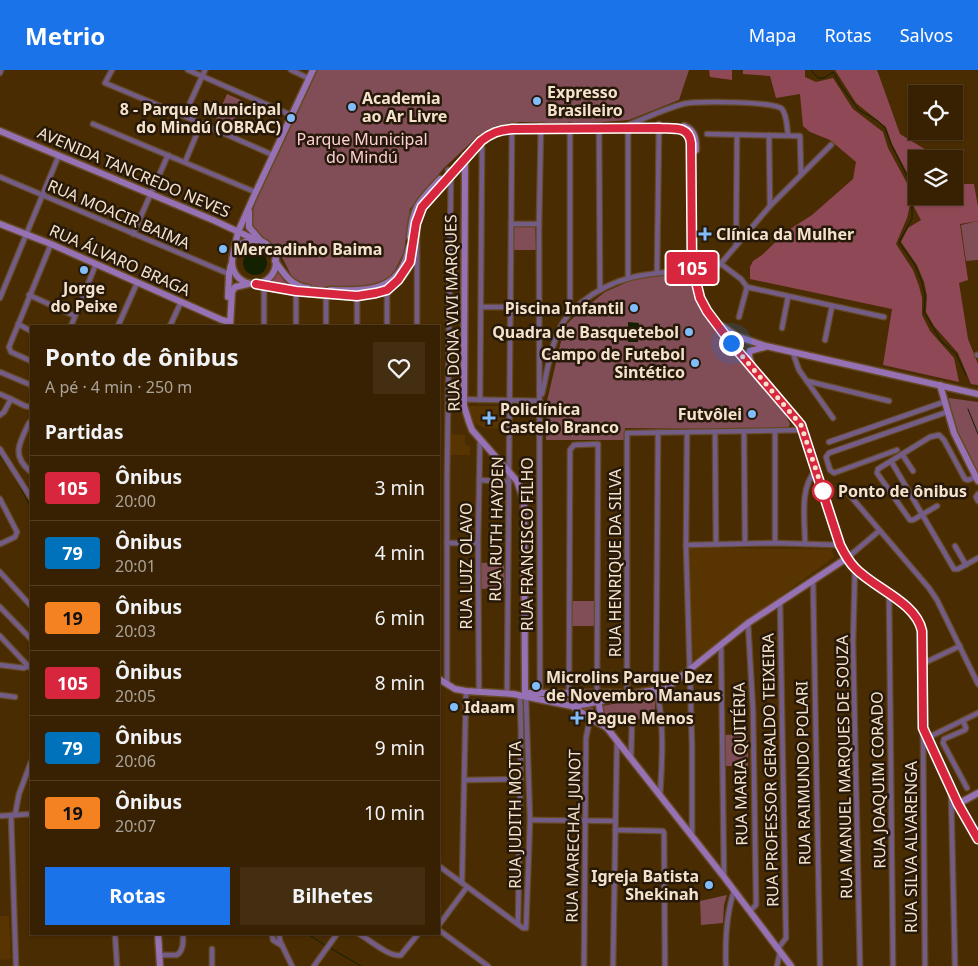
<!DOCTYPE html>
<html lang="pt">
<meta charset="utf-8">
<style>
:root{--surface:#382102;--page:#432e11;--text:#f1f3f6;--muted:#aba399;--line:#523e24;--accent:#1a73e8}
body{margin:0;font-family:"Noto Sans",sans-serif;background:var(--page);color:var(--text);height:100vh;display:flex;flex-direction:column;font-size:19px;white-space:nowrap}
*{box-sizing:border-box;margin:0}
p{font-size:16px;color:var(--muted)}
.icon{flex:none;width:28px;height:28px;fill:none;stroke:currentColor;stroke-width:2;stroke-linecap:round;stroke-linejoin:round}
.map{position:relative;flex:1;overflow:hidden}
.panel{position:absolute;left:30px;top:255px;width:410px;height:610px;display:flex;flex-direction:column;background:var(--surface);border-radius:0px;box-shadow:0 1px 4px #0004,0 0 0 1px var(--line)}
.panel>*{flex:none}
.badge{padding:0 10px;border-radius:4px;font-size:18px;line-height:32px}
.tools{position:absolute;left:908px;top:15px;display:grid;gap:10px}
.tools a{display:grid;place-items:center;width:55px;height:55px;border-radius:0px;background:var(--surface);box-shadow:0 1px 4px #0004,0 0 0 1px var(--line);font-size:25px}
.you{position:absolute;width:25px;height:25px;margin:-12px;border:4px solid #fff;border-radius:50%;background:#1a73e8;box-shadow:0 0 0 8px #1a73e833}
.map>.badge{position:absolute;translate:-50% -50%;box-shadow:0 0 0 2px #fff}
h2{padding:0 15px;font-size:19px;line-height:45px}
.round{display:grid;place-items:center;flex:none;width:52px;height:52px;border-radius:0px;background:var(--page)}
.head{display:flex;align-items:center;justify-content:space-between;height:85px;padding:0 15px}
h1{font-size:24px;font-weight:700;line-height:38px}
.cta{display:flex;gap:10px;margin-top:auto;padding:10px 15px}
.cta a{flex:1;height:58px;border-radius:0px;background:var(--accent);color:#fff;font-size:20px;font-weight:700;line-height:58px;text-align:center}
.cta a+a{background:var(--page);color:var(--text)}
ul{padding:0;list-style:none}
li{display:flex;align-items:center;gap:15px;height:65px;padding:0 15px;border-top:1px solid var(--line)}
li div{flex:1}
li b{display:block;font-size:19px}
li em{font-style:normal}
li .badge{min-width:55px;font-weight:700;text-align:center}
header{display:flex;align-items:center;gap:30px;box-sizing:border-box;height:70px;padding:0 25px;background:var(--accent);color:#fff}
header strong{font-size:24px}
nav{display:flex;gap:28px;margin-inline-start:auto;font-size:18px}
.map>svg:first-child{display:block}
.built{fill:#573400}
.green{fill:#814d56}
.forest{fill:#8f4956}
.water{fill:#132101}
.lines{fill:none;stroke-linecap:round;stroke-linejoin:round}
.stream{stroke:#132101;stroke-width:1}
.street-casing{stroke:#654922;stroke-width:7}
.secondary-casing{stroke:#654922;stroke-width:9}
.street{stroke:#735c86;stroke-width:4.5}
.secondary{stroke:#9671b3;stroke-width:6}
.line-casing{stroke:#fff;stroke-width:11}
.line{stroke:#d7263d;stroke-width:8}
.walk{stroke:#f5e2cd;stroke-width:5;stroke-dasharray:0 9}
.poi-dot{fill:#80bdfa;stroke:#261909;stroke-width:2}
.stop-dot{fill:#fff;stroke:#d7263d;stroke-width:2.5}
.labels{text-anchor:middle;stroke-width:5;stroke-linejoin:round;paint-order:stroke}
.poi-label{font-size:16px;font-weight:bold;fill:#f5e2cd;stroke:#261909;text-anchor:start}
.park-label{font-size:16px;fill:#fdd1d7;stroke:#261909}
.street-label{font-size:16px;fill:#f5e2cd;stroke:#261909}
.stop-label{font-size:16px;font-weight:bold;fill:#f5e2cd;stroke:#261909;text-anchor:start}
</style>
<header>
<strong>Metrio</strong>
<nav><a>Mapa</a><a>Rotas</a><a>Salvos</a></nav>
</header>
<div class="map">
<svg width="978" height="896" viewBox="0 0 978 896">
<rect width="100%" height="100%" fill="#4a2c02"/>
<g class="built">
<polygon points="468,336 507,336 508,359 484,358 471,351"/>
<polygon points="450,364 465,365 465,375 470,376 470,385 450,385"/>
<polygon points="689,478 832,479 834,487 690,593"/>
<polygon points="0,846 9,846 11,889 0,890"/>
</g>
<g class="green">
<path d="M316,0H689L679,30L629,50L578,54L520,52L495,56L477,67L444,98L410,139L404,182L391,208L383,214L354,220L305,218L295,214C290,203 285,192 279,182C273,172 266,171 258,165C246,156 254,136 258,124L310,8Z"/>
<polygon points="227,24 243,31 229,63 213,56"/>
<polygon points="978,151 978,190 966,191 961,155"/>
<polygon points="514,155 535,155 536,180 514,180"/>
<polygon points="662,205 690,205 702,238 785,344 790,354 787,360 625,358 624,370 546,370 547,331 562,267 567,254 576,245 605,222 632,210"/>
<polygon points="949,328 978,332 978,405 959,370 946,331"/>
<polygon points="504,492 505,518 480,519 480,493"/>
<rect x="570" y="531" width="24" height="25"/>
<polygon points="536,626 591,630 591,633 586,634 587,638 593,638 594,641 603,640 603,636 622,632 655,631 655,650 605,648 603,641 594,642 591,647 576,639 585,638 585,634 558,633"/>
<polygon points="748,664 748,696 723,696 723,665"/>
<polygon points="727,825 724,835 723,853 701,855 700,831"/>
</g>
<g class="forest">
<polygon points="709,0 732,0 732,10 710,7"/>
<polygon points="743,0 805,0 805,7 816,12 833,8 853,39 883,62 888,78 908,115 911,130 907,148 896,174 913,200 919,216 922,228 922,245 930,261 954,288 959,312 883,295 892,239 750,209 750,197 753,191 762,185 787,161 812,145 853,109 856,92 830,70 810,62 803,56 800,24 776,28 770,6 743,4"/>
<polygon points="835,0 877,0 900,64 941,89 916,89 916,126 954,126 954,102 964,114 974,114 978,137 978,151 960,154 968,210 959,213 968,269 978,294 978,315 971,314 958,283 934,256 926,242 927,226 924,212 917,195 901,172 908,158 921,150 914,137 915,128 912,112 892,74 886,57 856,33"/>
<polygon points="276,197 284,211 294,219 262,214 270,210"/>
</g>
<g class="water">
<circle cx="255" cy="193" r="12"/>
<polygon points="628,252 639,253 638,272 628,272"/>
</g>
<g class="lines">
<g class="stream">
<polyline points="811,0 818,8 824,8 833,2 841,16 859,40 878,51 885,58 891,74 910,112 913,128 912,137 912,149 899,172 915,195 922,212 925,226 924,242 941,271 956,284 966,305"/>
<polyline points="968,339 978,364"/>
<polyline points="0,386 12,403 31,437"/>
<polyline points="308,864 326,876"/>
<polyline points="330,878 361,896"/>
</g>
<g class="street-casing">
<g id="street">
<polyline points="112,0 105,13 184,46 273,85"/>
<polyline points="188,0 291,45"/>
<polyline points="291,0 308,8"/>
<polyline points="0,3 1,0"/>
<polyline points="184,46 205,0"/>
<polyline points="93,54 255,122"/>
<polyline points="599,55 600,220"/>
<polyline points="707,64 800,66 801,105"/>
<polyline points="769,65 770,136"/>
<polyline points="479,68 482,78 480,330"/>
<polyline points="185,92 201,54"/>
<polyline points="0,107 229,204"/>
<polyline points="511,154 539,154"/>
<polyline points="417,163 417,256"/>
<polyline points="133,164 168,85"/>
<polyline points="736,176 737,65"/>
<polyline points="721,194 741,209 747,217 739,247"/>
<polyline points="657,202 659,54"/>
<path d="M628,207V55C646,48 664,39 683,34C695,31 775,31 782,39C787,45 787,58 788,65"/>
<polyline points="747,217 884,247"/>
<polyline points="387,218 387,256"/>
<polyline points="696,218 723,191 770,136 831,75"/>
<polyline points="357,223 357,256"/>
<polyline points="29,225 75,246"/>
<polyline points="0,228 59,85"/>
<polyline points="481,237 510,237"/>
<polyline points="570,243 570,55"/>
<polyline points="18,254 31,261"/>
<polyline points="71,256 96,194"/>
<polyline points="118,256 137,213"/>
<polyline points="170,256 181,232"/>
<polyline points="264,256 264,216"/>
<polyline points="296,256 296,220"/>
<polyline points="326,256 326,220"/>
<polyline points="782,258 788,227"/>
<polyline points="825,270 832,236"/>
<polyline points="793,283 799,300 833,348"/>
<polyline points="977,285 978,285"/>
<polyline points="31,291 11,282 9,277 51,174"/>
<polyline points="0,302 31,315"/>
<polyline points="807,311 889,331"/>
<polyline points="0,324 11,329"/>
<path d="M542,324C547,303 550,278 560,258C565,247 573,239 582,232C617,204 651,203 694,200"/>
<polyline points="448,329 540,331"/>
<polyline points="0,345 4,342 11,329 25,336 31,337"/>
<path d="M31,351L29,353C19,373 11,386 31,402"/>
<path d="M658,362L656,620C665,650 662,694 660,725"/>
<polyline points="715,362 716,474"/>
<polyline points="687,363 686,475 692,675 692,766"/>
<polyline points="744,363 745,473"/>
<polyline points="829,372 944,332"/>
<polyline points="0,379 31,428"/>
<polyline points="897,380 834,403 830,400 826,387 829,383 947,342"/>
<polyline points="902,384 913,401"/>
<polyline points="891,391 954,499 958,499 978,488"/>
<polyline points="479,410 509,412"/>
<polyline points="847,422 929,518 937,530 978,614"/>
<polyline points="978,424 976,427 978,431"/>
<polyline points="0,429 17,462 15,467 0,474"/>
<polyline points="937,436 913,450 910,450 877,403 878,399 930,367 939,365 944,370 965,409 968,410 976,407"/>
<polyline points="447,473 478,473"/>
<polyline points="775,473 775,362"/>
<path d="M805,474C805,450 799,418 816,400"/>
<polyline points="686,475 775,473 840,475"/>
<polyline points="955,476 966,495"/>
<polyline points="847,488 879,461"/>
<polyline points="855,498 853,572 860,896"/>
<polyline points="0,502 31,536"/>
<polyline points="813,510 820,896"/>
<polyline points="889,524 893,896"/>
<polyline points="780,531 786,868 780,876"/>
<polyline points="0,537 31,569"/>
<polyline points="748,553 753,640 756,827 756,835 752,839"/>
<polyline points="0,566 29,597"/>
<polyline points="721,575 724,805"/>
<polyline points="922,594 960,576"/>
<polyline points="0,595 24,598 31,594"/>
<polyline points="447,614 447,408 451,103 448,100"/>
<polyline points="479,622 478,473 480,370"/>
<polyline points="569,623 570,380 574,375 598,374 597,624"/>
<polyline points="627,623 627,363 804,360"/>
<polyline points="507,624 512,55"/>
<polyline points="540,624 539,154 541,55"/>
<polyline points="0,625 15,627"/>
<polyline points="963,651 966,658 965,660 944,669 943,673 967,718"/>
<polyline points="923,662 925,896"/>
<polyline points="927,668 978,643"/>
<polyline points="631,687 632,651"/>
<polyline points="465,710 521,709"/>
<polyline points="951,721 955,896"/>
<polyline points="11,745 16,896"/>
<polyline points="15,745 19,724 31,692"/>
<polyline points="0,746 31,744"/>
<polyline points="530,750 615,751"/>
<polyline points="615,760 663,761 664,763 665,896"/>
<polyline points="439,796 523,858 526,858 530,750 526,627"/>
<polyline points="462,813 466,621"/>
<polyline points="518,854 521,663 520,626"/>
<polyline points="439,855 467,817"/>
<polyline points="439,860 488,896"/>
<polyline points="115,864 117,896"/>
<polyline points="272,864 273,870 281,875"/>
<polyline points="279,864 280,871 292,896"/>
<path d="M359,864C370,870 390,888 401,885L418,864"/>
<polyline points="212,879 212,896"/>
<path d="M159,885H177C184,880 183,871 183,864"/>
<polyline points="314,896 337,864"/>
<polyline points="584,896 586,668 589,653 599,641"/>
<polyline points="613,896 617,670"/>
<path d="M726,896C725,870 726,845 734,821"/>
<polyline points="777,896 780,882"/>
</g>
</g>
<g class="secondary-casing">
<g id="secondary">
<path d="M684,56C695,60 696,69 696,80"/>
<polyline points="0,61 213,150 256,170"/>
<polyline points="465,86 464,336 469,352 472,360 517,411 524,431 525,623"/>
<polyline points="249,142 249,157 260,170"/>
<polyline points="0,154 51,174 222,250 230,252"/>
<path d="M410,167C412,136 420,131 440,109"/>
<circle cx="254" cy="192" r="22"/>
<polyline points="233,185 238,162 253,128 313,0"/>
<path d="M275,191C284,204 291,216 308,218"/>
<path d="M256,214C287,222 356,232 385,220C393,217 402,208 407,200C417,181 410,158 420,140C425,131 433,124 439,116C453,101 467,86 481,71L489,64L499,60L659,58C673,59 689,55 691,73L692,195L700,228L707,241L731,273L801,355L840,475C845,486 852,496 861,504C881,521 916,533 922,561L923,658L958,734L978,769"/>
<path d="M330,220C368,221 401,222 409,177"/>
<polyline points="228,227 229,204 231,195"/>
<polyline points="230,256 232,222 235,217 248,214"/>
<polyline points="722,256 736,266 766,276 978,324"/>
<polyline points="751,295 749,285 750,281 765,277"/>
<polyline points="940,315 954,363 978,411"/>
<polyline points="439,609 455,619 466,621 513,624 572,636 587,634 614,628 658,625 748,553 847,488"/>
<polyline points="526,623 621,623"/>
<polyline points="636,623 663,619"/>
<polyline points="597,624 601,646 607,658 724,807 791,896"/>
<polyline points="572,636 591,649 606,657"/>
<polyline points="958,734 978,723"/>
<polyline points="158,864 160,896"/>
</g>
</g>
<use href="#street" class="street"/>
<use href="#secondary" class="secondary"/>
</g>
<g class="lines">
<g class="line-casing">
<path id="line" d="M256,214L296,221L357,226L376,223L387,220L398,210L410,192L416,153L422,137L481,71C491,63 499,60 512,59L659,58C673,59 689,55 691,73L692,195L700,228L707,241L731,273L801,355L840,475C844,483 849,492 855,498C875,519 916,532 922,561L923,658L958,734L978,769"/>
</g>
<use href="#line" class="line"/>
<polyline class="walk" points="731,273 801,355 823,421"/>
</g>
<g class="poi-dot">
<circle cx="537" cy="31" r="5"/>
<circle cx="352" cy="37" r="5"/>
<circle cx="291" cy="48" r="5"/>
<path d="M702.5 156.5h5v5h5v5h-5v5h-5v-5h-5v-5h5z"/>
<circle cx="223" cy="179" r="5"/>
<circle cx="84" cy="200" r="5"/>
<circle cx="634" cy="238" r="5"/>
<circle cx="689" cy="262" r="5"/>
<circle cx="695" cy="293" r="5"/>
<circle cx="752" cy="344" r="5"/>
<path d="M486.5 340.5h5v5h5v5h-5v5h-5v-5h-5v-5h5z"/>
<circle cx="536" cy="616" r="5"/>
<circle cx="454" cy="637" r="5"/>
<path d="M574.5 640.5h5v5h5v5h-5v5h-5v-5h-5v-5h5z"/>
<circle cx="709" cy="815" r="5"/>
</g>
<circle class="stop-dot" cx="823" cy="421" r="10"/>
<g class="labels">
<g class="poi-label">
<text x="547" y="28">Expresso<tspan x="547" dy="18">Brasileiro</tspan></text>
<text x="362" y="34">Academia<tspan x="362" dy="18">ao Ar Livre</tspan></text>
<text x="281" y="45" text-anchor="end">8 - Parque Municipal<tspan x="281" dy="18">do Mindú (OBRAC)</tspan></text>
<text x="716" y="170">Clínica da Mulher</text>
<text x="233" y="185">Mercadinho Baima</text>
<text x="84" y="224" text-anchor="middle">Jorge<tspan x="84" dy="18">do Peixe</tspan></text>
<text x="624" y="244" text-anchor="end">Piscina Infantil</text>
<text x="679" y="268" text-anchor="end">Quadra de Basquetebol</text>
<text x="685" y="290" text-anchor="end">Campo de Futebol<tspan x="685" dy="18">Sintético</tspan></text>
<text x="500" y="345">Policlínica<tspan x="500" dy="18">Castelo Branco</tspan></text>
<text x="742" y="350" text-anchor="end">Futvôlei</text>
<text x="546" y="613">Microlins Parque Dez<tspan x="546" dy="18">de Novembro Manaus</tspan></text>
<text x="464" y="643">Idaam</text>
<text x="587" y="654">Pague Menos</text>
<text x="699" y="812" text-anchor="end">Igreja Batista<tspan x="699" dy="18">Shekinah</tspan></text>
</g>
<g class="park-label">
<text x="362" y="75">Parque Municipal<tspan x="362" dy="18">do Mindú</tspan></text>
</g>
<g class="street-label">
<text transform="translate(134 102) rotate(23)" y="6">AVENIDA TANCREDO NEVES</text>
<text transform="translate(119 144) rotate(23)" y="6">RUA MOACIR BAIMA</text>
<text transform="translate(120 190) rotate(24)" y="6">RUA ÁLVARO BRAGA</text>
<text transform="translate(452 243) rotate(-91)" y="6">RUA DONA VIVI MARQUES</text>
<text transform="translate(496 459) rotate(-89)" y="6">RUA RUTH HAYDEN</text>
<text transform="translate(527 474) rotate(-90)" y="6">RUA FRANCISCO FILHO</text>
<text transform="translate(615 493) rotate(-90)" y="6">RUA HENRIQUE DA SILVA</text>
<text transform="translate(466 496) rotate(-90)" y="6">RUA LUIZ OLAVO</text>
<text transform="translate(740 694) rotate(-91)" y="6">RUA MARIA QUITÉRIA</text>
<text transform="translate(844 697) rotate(-91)" y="6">RUA MANUEL MARQUES DE SOUZA</text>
<text transform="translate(770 700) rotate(-91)" y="6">RUA PROFESSOR GERALDO TEIXEIRA</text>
<text transform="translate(803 703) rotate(-91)" y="6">RUA RAIMUNDO POLARI</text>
<text transform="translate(878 710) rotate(-91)" y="6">RUA JOAQUIM CORADO</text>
<text transform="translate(515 745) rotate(-90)" y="6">RUA JUDITH MOTTA</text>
<text transform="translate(573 766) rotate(-89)" y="6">RUA MARECHAL JUNOT</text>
<text transform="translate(911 777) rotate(-90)" y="6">RUA SILVA ALVARENGA</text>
</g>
<g class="stop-label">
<text x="838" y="427">Ponto de ônibus</text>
</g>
</g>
</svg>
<div class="tools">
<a><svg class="icon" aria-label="locate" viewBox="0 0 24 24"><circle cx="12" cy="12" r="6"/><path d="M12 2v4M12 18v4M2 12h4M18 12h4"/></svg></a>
<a><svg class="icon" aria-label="layers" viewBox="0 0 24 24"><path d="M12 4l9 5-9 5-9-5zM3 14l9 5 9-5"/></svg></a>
</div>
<div class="you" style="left:731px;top:273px"></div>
<b class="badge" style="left:692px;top:198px;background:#d7263d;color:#fff">105</b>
<section class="panel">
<div class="head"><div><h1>Ponto de ônibus</h1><p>A pé · 4 min · 250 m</p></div><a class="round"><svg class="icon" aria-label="heart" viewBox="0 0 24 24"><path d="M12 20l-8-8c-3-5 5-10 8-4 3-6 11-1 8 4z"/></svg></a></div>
<h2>Partidas</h2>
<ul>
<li><span class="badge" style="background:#d7263d;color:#fff">105</span><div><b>Ônibus</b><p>20:00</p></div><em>3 min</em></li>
<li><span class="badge" style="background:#0072bc;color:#fff">79</span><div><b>Ônibus</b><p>20:01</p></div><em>4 min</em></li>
<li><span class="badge" style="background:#f58220;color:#111">19</span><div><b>Ônibus</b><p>20:03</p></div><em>6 min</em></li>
<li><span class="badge" style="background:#d7263d;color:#fff">105</span><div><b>Ônibus</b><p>20:05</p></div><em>8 min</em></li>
<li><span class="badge" style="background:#0072bc;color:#fff">79</span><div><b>Ônibus</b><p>20:06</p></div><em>9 min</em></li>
<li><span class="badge" style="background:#f58220;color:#111">19</span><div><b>Ônibus</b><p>20:07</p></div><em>10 min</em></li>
</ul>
<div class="cta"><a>Rotas</a><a>Bilhetes</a></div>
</section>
</div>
